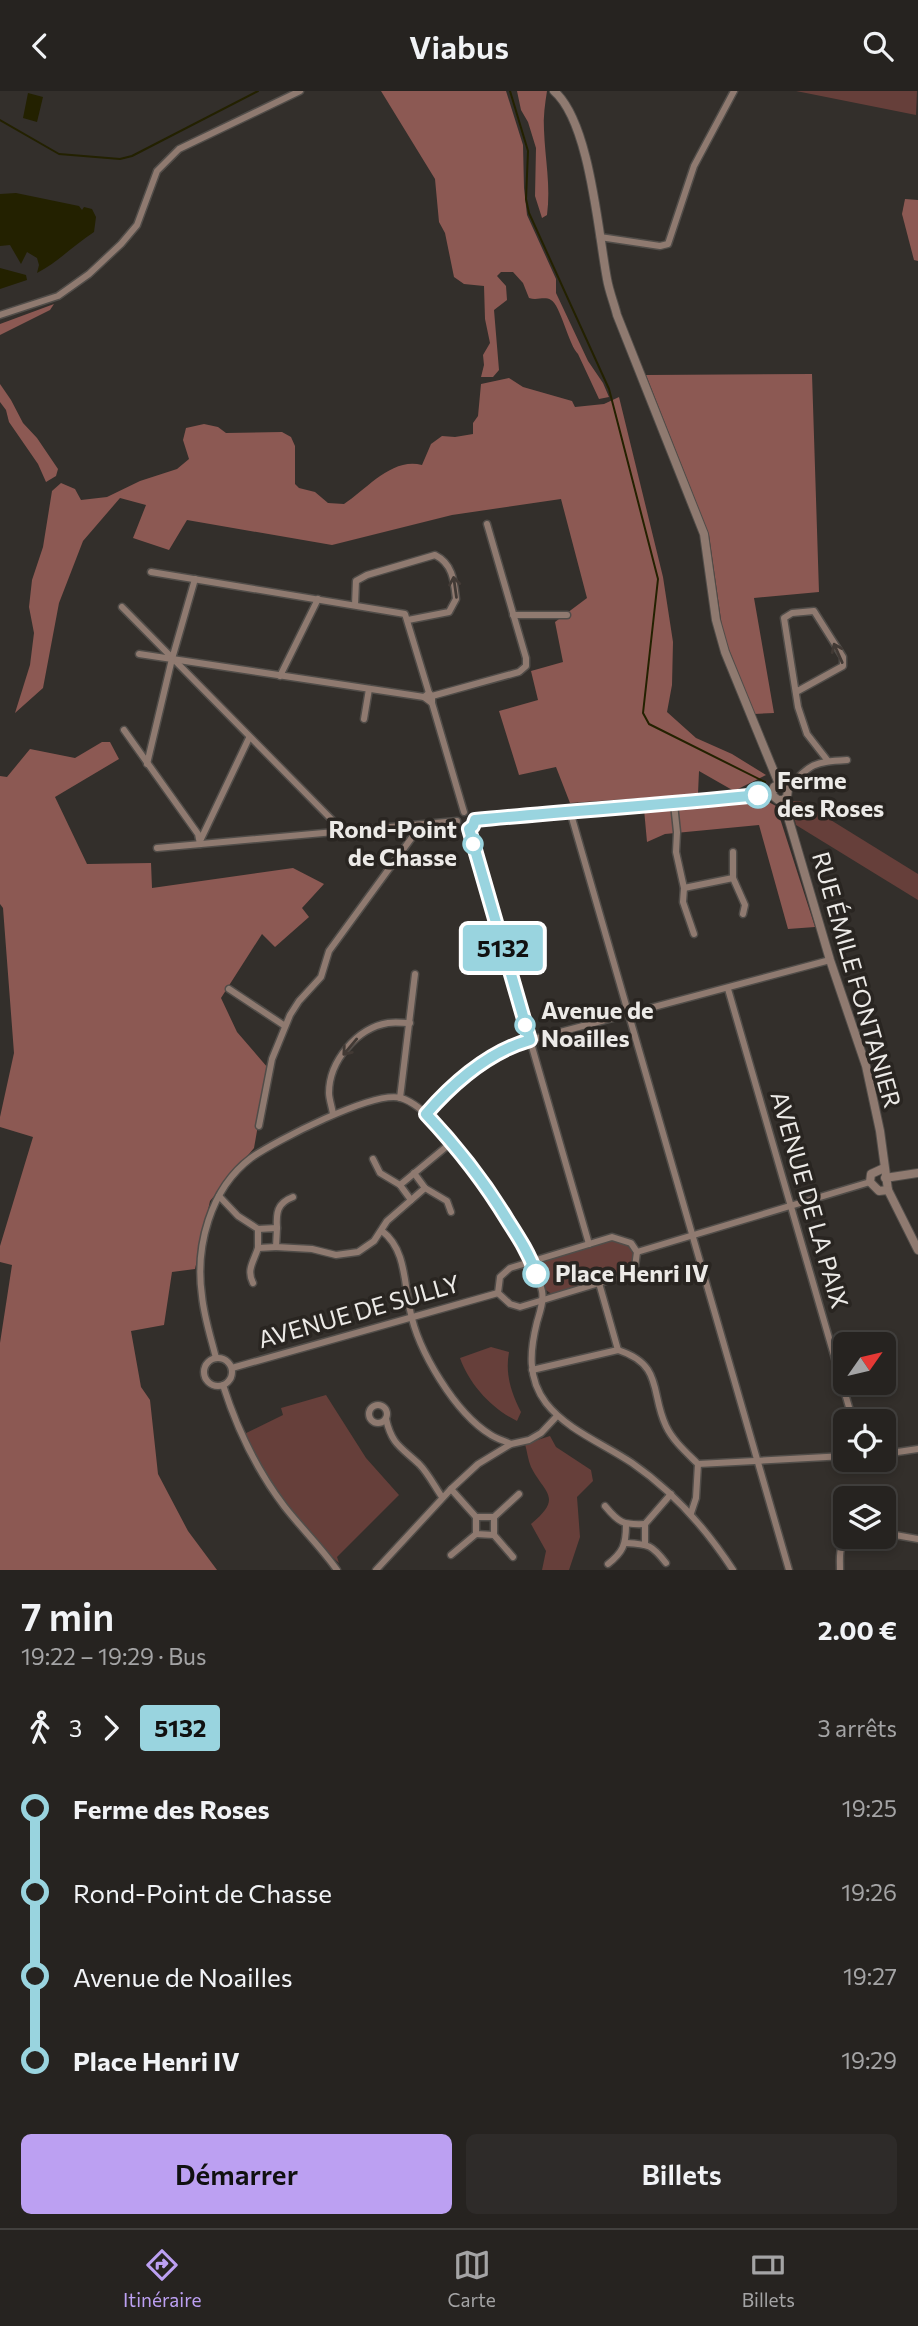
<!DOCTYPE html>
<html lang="fr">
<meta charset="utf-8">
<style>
:root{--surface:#262320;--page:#2e2b29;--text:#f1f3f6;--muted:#a4a4a5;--line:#42403e;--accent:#bca0f2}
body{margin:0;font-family:Commissioner,sans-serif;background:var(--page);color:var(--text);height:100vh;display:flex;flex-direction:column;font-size:26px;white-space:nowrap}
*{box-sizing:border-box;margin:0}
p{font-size:23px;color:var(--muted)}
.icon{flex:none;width:38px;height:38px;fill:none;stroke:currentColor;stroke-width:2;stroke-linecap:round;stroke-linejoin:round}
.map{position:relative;height:1479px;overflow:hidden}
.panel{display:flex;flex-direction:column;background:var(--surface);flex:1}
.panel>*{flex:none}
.badge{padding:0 14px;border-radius:5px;font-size:24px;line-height:46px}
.needle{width:46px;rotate:56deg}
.controls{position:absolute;left:833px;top:1241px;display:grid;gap:14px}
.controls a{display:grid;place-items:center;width:63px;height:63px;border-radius:10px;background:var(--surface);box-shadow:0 4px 10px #0003,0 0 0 2px var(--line);font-size:35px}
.map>.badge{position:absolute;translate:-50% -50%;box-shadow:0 0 0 4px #fff}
.legs{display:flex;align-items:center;gap:10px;height:77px;padding:0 21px;font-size:23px}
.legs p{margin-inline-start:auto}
.head{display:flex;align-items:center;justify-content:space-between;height:119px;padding:0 21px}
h1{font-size:38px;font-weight:600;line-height:52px}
.action{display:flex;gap:14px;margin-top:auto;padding:14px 21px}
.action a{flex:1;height:80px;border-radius:10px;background:var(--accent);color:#111;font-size:28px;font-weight:600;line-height:80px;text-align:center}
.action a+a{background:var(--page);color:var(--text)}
ul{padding:0 21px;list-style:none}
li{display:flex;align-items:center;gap:24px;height:84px;font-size:26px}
li i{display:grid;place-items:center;width:10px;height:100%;margin:0 9px;background:currentColor}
li i::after{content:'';width:18px;height:18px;margin:-9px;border:5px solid;border-radius:50%;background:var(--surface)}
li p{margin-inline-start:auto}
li:first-child i{background:linear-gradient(#0000 50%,currentColor 0)}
li:last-child i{background:linear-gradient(currentColor 50%,#0000 0)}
header{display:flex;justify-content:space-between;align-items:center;height:91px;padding:0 21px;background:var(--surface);font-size:32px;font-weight:600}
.menu{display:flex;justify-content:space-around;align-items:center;height:98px;border-top:2px solid var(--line);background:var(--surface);font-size:19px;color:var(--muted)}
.menu a{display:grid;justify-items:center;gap:4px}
.menu .selected{color:var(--accent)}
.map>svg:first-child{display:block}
.green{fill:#663f3a}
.forest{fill:#8c5953}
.water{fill:#232100}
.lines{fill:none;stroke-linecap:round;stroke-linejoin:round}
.stream{stroke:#232100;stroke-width:2}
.minor-casing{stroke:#514d49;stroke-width:9}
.tertiary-casing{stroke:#514d49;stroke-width:10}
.minor{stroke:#8f7a70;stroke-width:6}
.tertiary{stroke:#8f7a70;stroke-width:8}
.oneway{stroke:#423a35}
.line-1-casing{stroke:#fff;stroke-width:16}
.line-1{stroke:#99d4df;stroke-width:10}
.stop-1-dot{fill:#fff;stroke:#99d4df;stroke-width:3.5}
.labels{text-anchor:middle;stroke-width:7;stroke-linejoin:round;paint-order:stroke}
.stop-label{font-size:24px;font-weight:bold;fill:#eceae7;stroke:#292521;text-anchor:start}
.street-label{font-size:24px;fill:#eceae7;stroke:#292521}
</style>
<header><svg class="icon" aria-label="back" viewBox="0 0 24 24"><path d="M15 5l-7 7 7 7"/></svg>Viabus<svg class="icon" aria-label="search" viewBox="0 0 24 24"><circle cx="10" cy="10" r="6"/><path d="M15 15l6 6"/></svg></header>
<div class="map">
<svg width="918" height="1479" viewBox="0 0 918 1479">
<rect width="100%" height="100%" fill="#332f2b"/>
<g class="green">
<polygon points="796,0 917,0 916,24"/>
<polygon points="790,710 800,710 918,783 918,809 796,734"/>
<path d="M613,1149C623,1152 631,1153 635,1164L629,1180L553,1204L546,1199L538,1177L543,1170Z"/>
<path d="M491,1256L509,1261C505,1283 511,1301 521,1321L517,1330C492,1318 469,1293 460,1267Z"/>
<path d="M326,1304L366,1367L399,1404L337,1466L339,1472C298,1437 269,1390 242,1344L283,1324L281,1317Z"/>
<path d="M550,1345L556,1356L591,1379L593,1390L577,1406L580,1446L569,1479H542L546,1460L531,1433C564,1406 544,1402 531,1376C528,1369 527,1360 525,1353Z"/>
</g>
<g class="forest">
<path d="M381,0H506L523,54L524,97L527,124L556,188V202L588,270L603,292L609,306L599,308L578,263C569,255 560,213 551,209C544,205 537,210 529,207L523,192L513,181H501L497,185L506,195L507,209L494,219L499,279L493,286H481L484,274L483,264L490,252L485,228L484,195L464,193L454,186L445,142L439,131L435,88Z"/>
<path d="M517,0H547C545,13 543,26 544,39C545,68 551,95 547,124L542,127L535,105L536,57L528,31L521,19Z"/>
<polygon points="905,108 918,109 918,170 914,169 902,123"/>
<polygon points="54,213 50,219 0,244 0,233"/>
<polygon points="812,283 819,501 754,507 774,622 754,623 723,543 709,444 646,284"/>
<path d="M509,287L523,296L572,310L575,316L604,313L619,306L663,486L673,551L672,594L667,621L696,647L732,663L766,684L734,700L699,680L698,703L570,712L556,676L519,684L499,620L538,609L531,580L563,571L555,531L587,507L561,408L452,424L332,454L187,429L169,459L133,447L146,414L120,407L83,450L59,512L43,597L15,622L30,574L34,542L29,516L32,489L43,456L52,400L61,392L75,398L81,409L107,406L140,390L177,378L189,368L183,349L186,337L204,333L218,336L226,342L282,341L291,346L295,355V393L299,397L315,401L328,412L344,413C367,398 392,366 422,374L431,353L442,345L455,346L473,343V332L478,325L481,293Z"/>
<polygon points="0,293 11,309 23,332 37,347 58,378 56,385 46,391 38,373 9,331 6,319 0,311"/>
<polygon points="102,651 110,651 119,668 55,706 87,773 151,772 152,797 293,777 324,793 302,817 309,826 275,856 262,843 221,907 237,941 268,977 254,1057 210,1110 195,1178 172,1181 164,1234 131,1240 141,1296 150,1309 158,1383 188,1440 217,1479 0,1479 0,1252 12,1174 0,1171 0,1155 33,1046 0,1036 0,1026 14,962 3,817 0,813 0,685 7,686 30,658 75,667"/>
<polygon points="763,708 776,715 815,836 788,838 759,734 665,743 647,751 644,718"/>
</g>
<g class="water">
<polygon points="28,2 43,6 37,31 23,27"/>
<path d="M16,102L79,115L82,119L84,116L92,118L96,126L94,141C74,154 58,171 37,182L39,174L37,167L27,161L21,173L10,154L0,155V103Z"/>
<polygon points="0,177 26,184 27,189 0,198"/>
</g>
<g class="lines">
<g class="stream">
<polyline points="510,0 528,60 526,108 529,122 609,298 658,488 643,622 649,633 765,691"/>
<polyline points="0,29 59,63 120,68 132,65 258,0"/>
</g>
<g class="minor-casing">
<g id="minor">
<polyline points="600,146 660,155 668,153 694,75 734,0"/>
<polyline points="0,224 58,205 89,183 121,153 137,134 157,80 179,58 300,0"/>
<polyline points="151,481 405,523 429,602"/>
<path d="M355,514L356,490L367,484L435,464C453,473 454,490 456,508L449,521L408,529"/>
<polyline points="122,516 344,741"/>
<polyline points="513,524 567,524"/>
<polyline points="139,563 424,606"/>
<polyline points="280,585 318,508"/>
<polyline points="796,601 843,575 843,566 814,520 792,522 784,527 798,616 807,643 828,670"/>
<polyline points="432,605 432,612 424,606 429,602 432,605 519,581 526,575 526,567 487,433"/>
<polyline points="432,612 464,721"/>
<polyline points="364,628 369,598"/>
<polyline points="124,639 198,743 200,753"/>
<polyline points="147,673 172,568 195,488"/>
<path d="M788,698C810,672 814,671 847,669"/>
<polyline points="674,713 677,741 676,761 684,797 683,811 694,843"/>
<polyline points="570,720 789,1479"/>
<polyline points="475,729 674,713 772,701"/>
<polyline points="469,738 589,1153"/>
<polyline points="201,748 249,647"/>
<polyline points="157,757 457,730"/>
<polyline points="733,761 733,787 745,814 743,823"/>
<polyline points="684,797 733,787"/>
<polyline points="229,898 285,935"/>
<polyline points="728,898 853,1330"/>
<polyline points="400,1007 415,883"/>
<path d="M333,1023C332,1016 329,1008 329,1002C329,970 357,937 388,932C395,931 403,932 410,932"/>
<path d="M426,1023C453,992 483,970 519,952L830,869"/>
<polyline points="259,1035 272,968 290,924 299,910 321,886 329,860 421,734"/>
<polyline points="373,1068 380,1082 400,1094 411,1109"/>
<polyline points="414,1082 425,1097 447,1110 451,1121"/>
<polyline points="400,1094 452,1051"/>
<polyline points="219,1105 238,1125 258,1138 277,1137 276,1156 312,1158 336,1164 358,1161 374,1150 387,1130 425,1097"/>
<path d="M277,1137C276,1122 277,1112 293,1106"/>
<polyline points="258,1138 258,1157 276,1156"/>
<path d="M382,1140C406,1158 404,1192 410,1219C418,1260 455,1322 491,1344C497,1348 505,1350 511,1353"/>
<polygon points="612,1146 631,1152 637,1161 635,1176 629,1183 520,1216 510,1213 498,1202 500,1186 510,1177"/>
<polyline points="637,1161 870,1091"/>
<path d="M253,1192C246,1179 254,1170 258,1157"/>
<polyline points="599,1192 618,1259"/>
<path d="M216,1267C211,1247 204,1226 202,1205C195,1156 210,1098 251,1067C275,1050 374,999 401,1007C445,1020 532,1156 542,1200C544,1210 540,1221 537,1231C530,1259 527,1287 546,1312C567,1339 604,1353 632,1372C674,1401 705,1436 733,1479"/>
<circle cx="218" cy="1281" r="14"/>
<polyline points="232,1277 498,1202"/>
<path d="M532,1279L618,1259C664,1274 650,1302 666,1335C673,1350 687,1362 698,1373L696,1407L691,1422"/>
<path d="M223,1294C237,1338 256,1378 284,1415C301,1437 321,1456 337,1479"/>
<circle cx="378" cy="1323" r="9"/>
<path d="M386,1328C392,1354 401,1356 419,1373C428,1382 435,1396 442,1406"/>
<polyline points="884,1363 918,1358"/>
<polyline points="698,1373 845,1365"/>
<polyline points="451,1398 476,1426"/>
<path d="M605,1415C619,1432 623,1434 645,1433"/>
<polyline points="494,1426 494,1444 513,1466"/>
<polyline points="884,1442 918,1448"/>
<polyline points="494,1444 476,1443 476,1426 494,1426 519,1403"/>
<path d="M626,1452C649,1453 652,1454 666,1472"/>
<polyline points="645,1453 645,1433 671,1403"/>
<polyline points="451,1464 476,1443"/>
<path d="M608,1473C623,1461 626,1454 626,1434"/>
<polyline points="376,1479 451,1398 478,1373 511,1353 529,1349 541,1342 557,1325"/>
<path d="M840,1479C840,1460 837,1452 857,1446"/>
</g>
</g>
<g class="tertiary-casing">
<g id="tertiary">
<path d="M554,0C590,31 598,141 607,188C609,200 614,212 617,224L704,443L716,529L725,561L779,693"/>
<polyline points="779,693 774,696 772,704 778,709 783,709"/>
<polyline points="779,693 788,698 787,706 783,709"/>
<polyline points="783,709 830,869 866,975 880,1040 888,1099 918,1159"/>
<polyline points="884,1077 871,1083 870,1091 879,1100 888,1099"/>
<polyline points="885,1087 918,1082"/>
</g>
</g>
<use href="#minor" class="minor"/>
<use href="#tertiary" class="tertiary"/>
</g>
<defs><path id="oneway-shaft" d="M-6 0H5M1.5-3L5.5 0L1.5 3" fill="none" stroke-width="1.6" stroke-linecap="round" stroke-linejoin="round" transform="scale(1.75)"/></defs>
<g class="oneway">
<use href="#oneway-shaft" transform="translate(455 496) rotate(-98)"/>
<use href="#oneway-shaft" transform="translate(838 562) rotate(-114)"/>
<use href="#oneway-shaft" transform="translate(350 956) rotate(130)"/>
</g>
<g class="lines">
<g class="line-1-casing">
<path id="line-1" d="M536,1183C530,1164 519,1147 508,1130C484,1090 458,1057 426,1023C454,991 488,961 530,949L469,738L473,735L475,729C569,720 664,714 758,704"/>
</g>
<use href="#line-1" class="line-1"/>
</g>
<g class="stop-1-dot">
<circle cx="758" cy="704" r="12"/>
<circle cx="473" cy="753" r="9"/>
<circle cx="525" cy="934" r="9"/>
<circle cx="536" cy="1183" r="12"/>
</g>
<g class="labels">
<g class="stop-label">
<text x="777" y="698">Ferme<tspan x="777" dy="28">des Roses</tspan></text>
<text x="457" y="747" text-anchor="end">Rond-Point<tspan x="457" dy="28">de Chasse</tspan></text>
<text x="541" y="928">Avenue de<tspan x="541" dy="28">Noailles</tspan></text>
<text x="555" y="1191">Place Henri IV</text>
</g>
<g class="street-label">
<text transform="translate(856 889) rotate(74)" y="8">RUE ÉMILE FONTANIER</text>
<text transform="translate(809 1109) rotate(74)" y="8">AVENUE DE LA PAIX</text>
<text transform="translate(359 1221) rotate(-16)" y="8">AVENUE DE SULLY</text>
</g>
</g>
</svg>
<div class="controls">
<a><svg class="needle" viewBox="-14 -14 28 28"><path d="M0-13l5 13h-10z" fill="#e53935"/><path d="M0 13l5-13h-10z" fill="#a4a4a5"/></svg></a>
<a><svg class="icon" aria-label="locate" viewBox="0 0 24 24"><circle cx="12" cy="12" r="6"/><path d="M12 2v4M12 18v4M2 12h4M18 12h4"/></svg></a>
<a><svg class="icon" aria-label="layers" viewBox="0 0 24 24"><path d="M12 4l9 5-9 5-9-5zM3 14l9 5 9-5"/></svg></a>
</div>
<b class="badge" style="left:503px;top:857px;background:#99d4df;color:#111">5132</b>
</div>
<section class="panel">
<div class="head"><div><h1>7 min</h1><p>19:22 – 19:29 · Bus</p></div><b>2.00 €</b></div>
<div class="legs"><svg class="icon" aria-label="walk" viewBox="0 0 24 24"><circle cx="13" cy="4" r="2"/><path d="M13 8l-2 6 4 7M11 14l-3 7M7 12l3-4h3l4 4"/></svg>3<svg class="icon" aria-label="forward" viewBox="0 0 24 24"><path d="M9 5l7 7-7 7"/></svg><b class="badge" style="background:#99d4df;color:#111">5132</b><p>3 arrêts</p></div>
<ul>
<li><i style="color:#99d4df"></i><b>Ferme des Roses</b><p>19:25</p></li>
<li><i style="color:#99d4df"></i><span>Rond-Point de Chasse</span><p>19:26</p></li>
<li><i style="color:#99d4df"></i><span>Avenue de Noailles</span><p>19:27</p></li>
<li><i style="color:#99d4df"></i><b>Place Henri IV</b><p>19:29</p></li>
</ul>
<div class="action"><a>Démarrer</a><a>Billets</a></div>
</section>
<nav class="menu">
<a class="selected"><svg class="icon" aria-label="directions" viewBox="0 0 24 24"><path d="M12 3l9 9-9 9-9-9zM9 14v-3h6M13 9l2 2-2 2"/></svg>Itinéraire</a>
<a><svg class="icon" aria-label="map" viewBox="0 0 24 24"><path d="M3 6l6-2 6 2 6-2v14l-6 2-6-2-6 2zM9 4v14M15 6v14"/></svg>Carte</a>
<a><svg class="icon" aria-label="tickets" viewBox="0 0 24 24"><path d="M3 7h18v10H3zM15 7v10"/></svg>Billets</a>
</nav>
